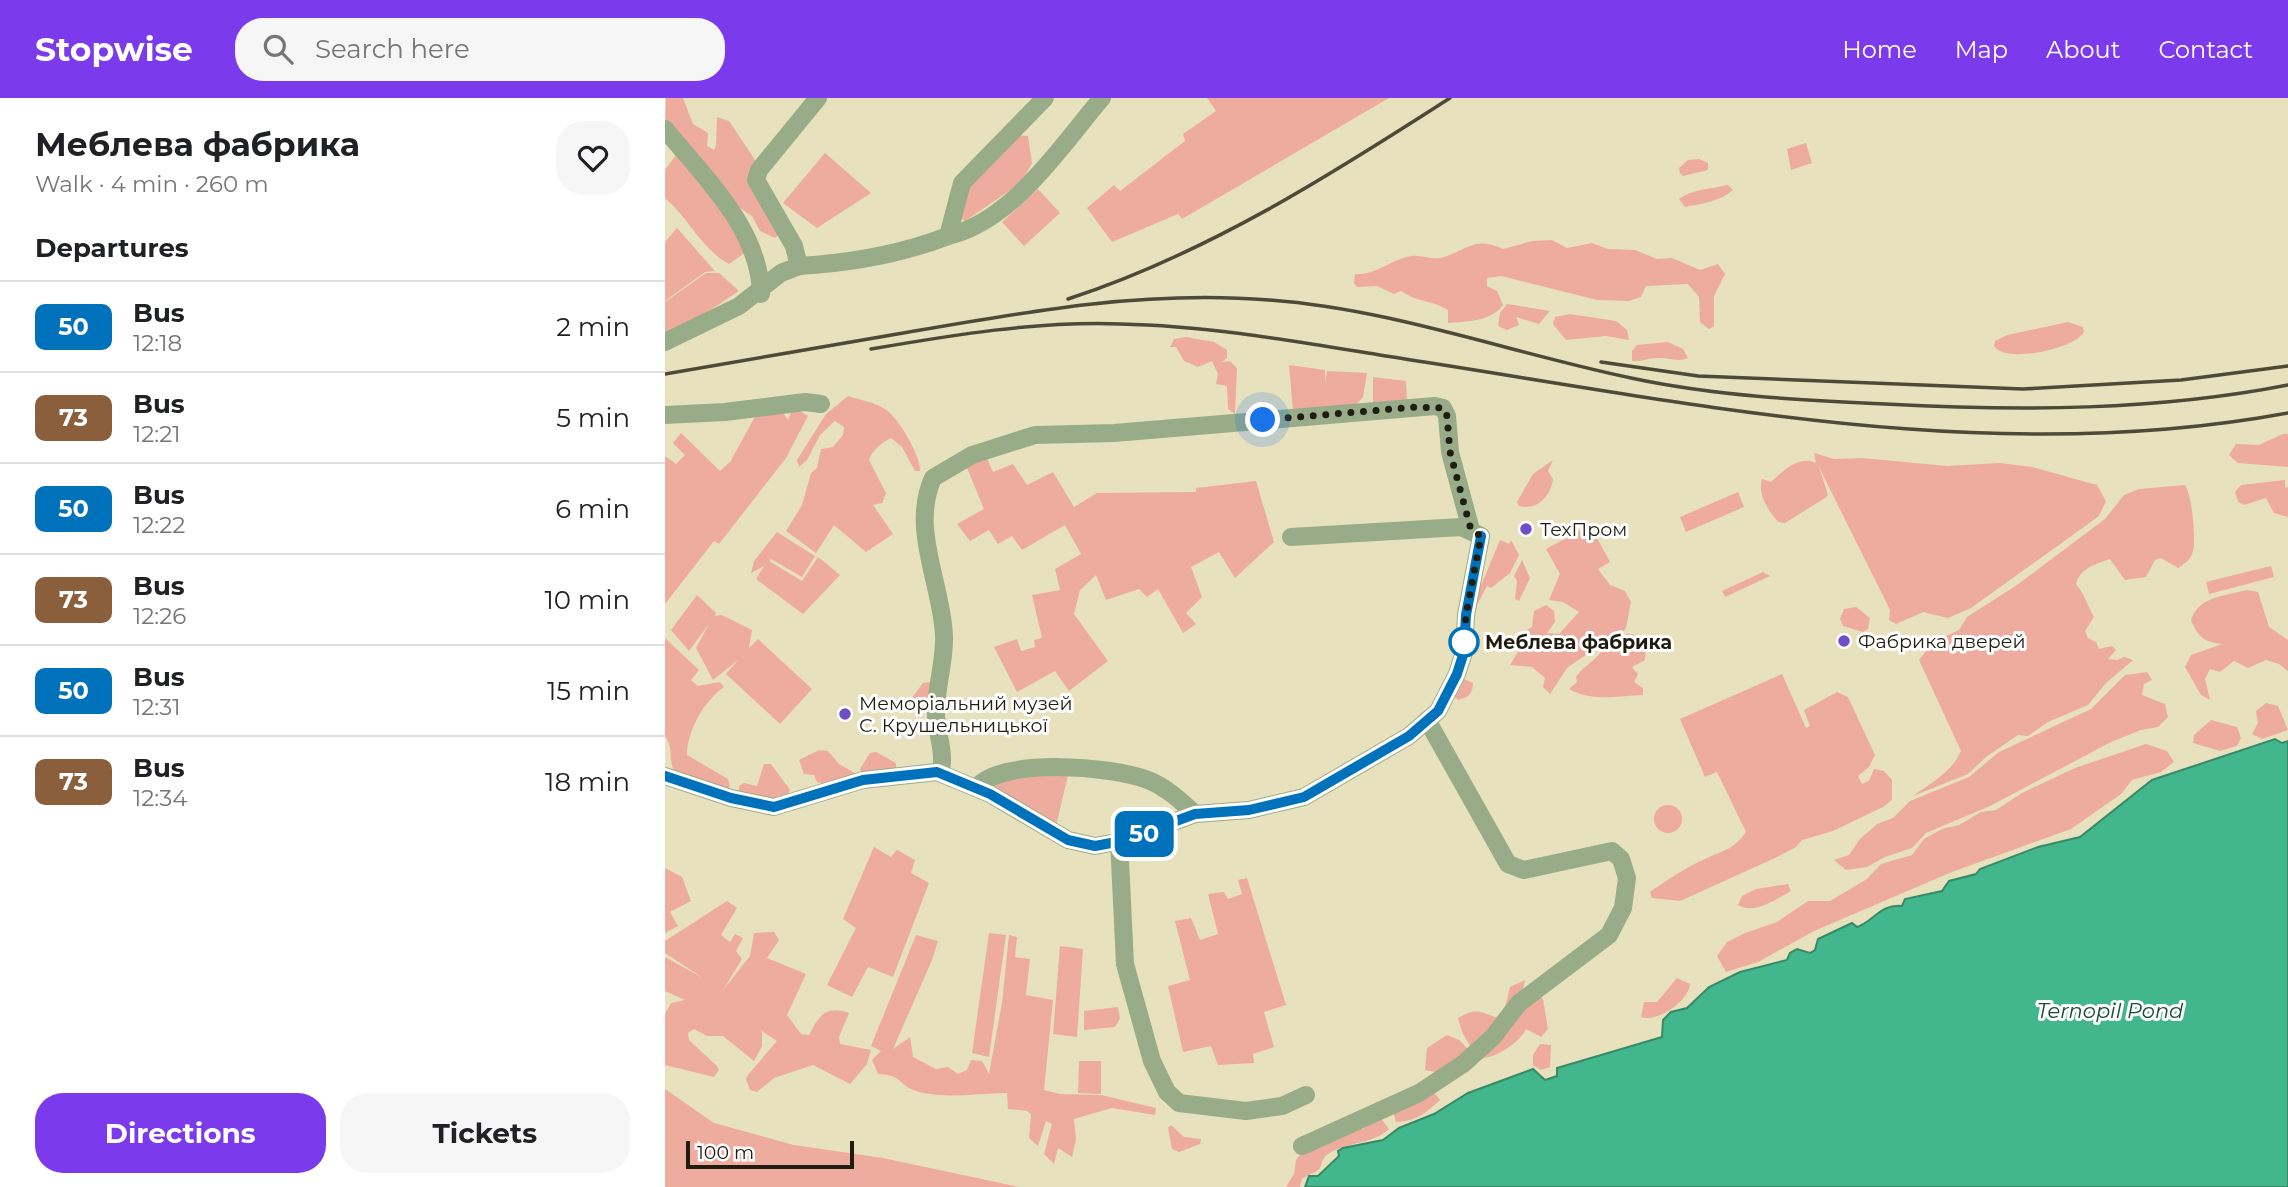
<!DOCTYPE html>
<meta charset="utf-8">
<style>
:root{--surface:#fff;--page:#f6f6f6;--text:#202124;--muted:#757577;--line:#e0e0e0;--accent:#7c3aed}
body{margin:0;font-family:Montserrat,sans-serif;background:var(--page);color:var(--text);height:100vh;display:flex;flex-direction:column;font-size:26px;white-space:nowrap}
*{box-sizing:border-box;margin:0}
p{font-size:23px;color:var(--muted)}
.icon{flex:none;width:38px;height:38px;fill:none;stroke:currentColor;stroke-width:2;stroke-linecap:round;stroke-linejoin:round}
.map{position:relative;flex:1;overflow:hidden}
.panel{display:flex;flex-direction:column;background:var(--surface);width:665px}
.panel>*{flex:none}
.badge{padding:0 14px;border-radius:10px;font-size:24px;line-height:46px}
.scale{position:absolute;left:21px;bottom:18px;width:168px;box-sizing:border-box;padding-left:7px;border:4px solid #1f1d10;border-top:0;font-size:19px;line-height:24px;white-space:nowrap;color:#1f1d10;-webkit-text-stroke:5px #fff;paint-order:stroke}
.you{position:absolute;width:35px;height:35px;margin:-18px;border:5px solid #fff;border-radius:50%;background:#1a73e8;box-shadow:0 0 0 10px #1a73e833}
.map>.badge{position:absolute;translate:-50% -50%;box-shadow:0 0 0 4px #fff}
h2{padding:0 35px;font-size:26px;line-height:63px}
.round{display:grid;place-items:center;flex:none;width:74px;height:74px;border-radius:28px;background:var(--page)}
.head{display:flex;align-items:center;justify-content:space-between;height:119px;padding:0 35px}
h1{font-size:33px;font-weight:700;line-height:52px}
.primary-button{display:flex;gap:14px;margin-top:auto;padding:14px 35px}
.primary-button a{flex:1;height:80px;border-radius:28px;background:var(--accent);color:#fff;font-size:28px;font-weight:700;line-height:80px;text-align:center}
.primary-button a+a{background:var(--page);color:var(--text)}
ul{padding:0;list-style:none}
li{display:flex;align-items:center;gap:21px;height:91px;padding:0 35px;border-top:2px solid var(--line)}
li div{flex:1}
li b{display:block;font-size:26px}
li em{font-style:normal}
li .badge{min-width:77px;font-weight:700;text-align:center}
header{display:flex;align-items:center;gap:42px;box-sizing:border-box;height:98px;padding:0 35px;background:var(--accent);color:#fff}
header strong{font-size:33px}
nav{display:flex;gap:38px;margin-inline-start:auto;font-size:24px}
.search{width:490px;height:63px;background:var(--page);display:flex;align-items:center;gap:18px;box-sizing:border-box;padding:0 24px;border-radius:28px;color:var(--muted);font-size:26px}
main{display:flex;flex:1;min-height:0}
.map>svg:first-child{display:block}
.green{fill:#eeac9e}
.water{fill:#42b78d;stroke:#388968;stroke-width:2}
.lines{fill:none;stroke-linecap:round;stroke-linejoin:round}
.minor{stroke:#98ac89;stroke-width:18}
.rail{stroke:#4d4a38;stroke-width:3.5}
.line-casing{stroke:#fff;stroke-width:16}
.line{stroke:#0072bc;stroke-width:10}
.walk{stroke:#1f1d10;stroke-width:7;stroke-dasharray:0 12.6}
.poi-dot{fill:#6f4ec7;stroke:#fff;stroke-width:2.5}
.stop-dot{fill:#fff;stroke:#0072bc;stroke-width:3.5}
.labels{text-anchor:middle;stroke-width:6;stroke-linejoin:round;paint-order:stroke}
.poi-label{font-size:19px;fill:#1f1d10;stroke:#fff;text-anchor:start}
.stop-label{font-size:19px;font-weight:bold;fill:#1f1d10;stroke:#fff;text-anchor:start}
.water-label{font-size:21px;font-style:italic;fill:#1a4a38;stroke:#fff}
</style>
<header>
<strong>Stopwise</strong>
<div class="search"><svg class="icon" aria-label="search" viewBox="0 0 24 24"><circle cx="10" cy="10" r="6"/><path d="M15 15l6 6"/></svg>Search here</div>
<nav><a>Home</a><a>Map</a><a>About</a><a>Contact</a></nav>
</header>
<main>
<section class="panel">
<div class="head"><div><h1>Меблева фабрика</h1><p>Walk · 4 min · 260 m</p></div><a class="round"><svg class="icon" aria-label="heart" viewBox="0 0 24 24"><path d="M12 20l-8-8c-3-5 5-10 8-4 3-6 11-1 8 4z"/></svg></a></div>
<h2>Departures</h2>
<ul>
<li><span class="badge" style="background:#0072bc;color:#fff">50</span><div><b>Bus</b><p>12:18</p></div><em>2 min</em></li>
<li><span class="badge" style="background:#8b5e3c;color:#fff">73</span><div><b>Bus</b><p>12:21</p></div><em>5 min</em></li>
<li><span class="badge" style="background:#0072bc;color:#fff">50</span><div><b>Bus</b><p>12:22</p></div><em>6 min</em></li>
<li><span class="badge" style="background:#8b5e3c;color:#fff">73</span><div><b>Bus</b><p>12:26</p></div><em>10 min</em></li>
<li><span class="badge" style="background:#0072bc;color:#fff">50</span><div><b>Bus</b><p>12:31</p></div><em>15 min</em></li>
<li><span class="badge" style="background:#8b5e3c;color:#fff">73</span><div><b>Bus</b><p>12:34</p></div><em>18 min</em></li>
</ul>
<div class="primary-button"><a>Directions</a><a>Tickets</a></div>
</section>
<div class="map">
<svg width="1623" height="1089" viewBox="0 0 1623 1089">
<rect width="100%" height="100%" fill="#e8e1be"/>
<g class="green">
<polygon points="1,0 18,0 28,26 43,35 42,48 49,52 51,48 52,19 64,23 90,62 86,91 119,112 121,130 110,140 95,133 87,118 64,103 0,26"/>
<polygon points="542,0 724,0 517,121 513,116 447,144 422,110 449,87 455,93 520,43 518,36 551,13"/>
<polygon points="348,37 363,38 367,65 356,85 300,123 292,117 309,75"/>
<polygon points="1141,45 1147,65 1126,72 1122,51"/>
<polygon points="160,55 206,95 152,130 118,105"/>
<path d="M11,57L58,114L81,154L64,166C37,152 23,119 0,100V72Z"/>
<polygon points="1034,61 1043,65 1043,72 1018,78 1015,75 1014,70 1023,62"/>
<path d="M1063,87L1068,92C1056,103 1036,106 1020,109L1014,101C1027,91 1047,91 1063,87Z"/>
<polygon points="373,91 395,115 359,148 337,124"/>
<polygon points="12,130 50,173 40,174 0,203 0,144"/>
<path d="M887,142L902,150L927,145L943,151L970,152L992,161L1007,160L1035,172L1053,166L1060,176L1049,198V228L1044,231L1035,224L1034,199L1023,186L981,188L976,199L964,203L932,202L836,178L822,180V188L832,193L838,207C827,223 801,224 783,225V212C767,202 751,204 736,193L729,196L712,188L692,189L689,185L690,176C708,178 725,163 742,159C753,155 764,162 775,160C801,154 808,137 838,151L867,143Z"/>
<polygon points="41,175 54,175 74,193 30,222 0,234 0,204"/>
<polygon points="842,206 885,213 874,226 851,219 854,227 842,232 833,228 835,215"/>
<polygon points="905,216 951,223 962,232 964,242 941,238 901,242 888,226 890,219"/>
<path d="M1403,224L1418,229L1419,234C1410,251 1339,266 1329,248L1330,243L1342,237Z"/>
<polygon points="521,239 549,244 562,252 562,260 557,264 565,263 572,270 570,316 563,311 562,288 551,286 553,276 547,263 533,269 519,263 511,249 505,249 509,241"/>
<path d="M1003,244L1018,251L1023,260C1012,265 1004,259 992,260C983,260 977,264 967,263V253L972,247Z"/>
<polygon points="624,267 660,272 660,285 662,273 702,275 698,299 690,308 628,312"/>
<polygon points="708,279 741,283 742,305 708,306"/>
<path d="M183,298C195,302 209,304 220,311C233,319 256,358 255,373H250L237,349L226,340C218,344 206,353 204,362L221,395L217,405L208,407L228,436L201,454L169,427L151,455L121,433L137,407L146,375L152,370L156,351L168,349L178,337L179,329L170,323L155,337L142,362L134,369L132,362L161,316Z"/>
<polygon points="133,312 143,318 121,360 54,446 49,443 0,506 0,358 11,366 20,357 8,345 16,335 55,373 65,364 91,317 118,315 123,322 126,314"/>
<polygon points="1618,336 1623,336 1623,369 1573,365 1564,357 1571,346 1594,347"/>
<path d="M1149,355L1169,361L1197,360L1282,368L1335,365L1367,369L1432,387L1441,403L1434,418L1306,510L1283,520L1258,514L1231,526L1224,522L1225,512L1154,369L1163,397L1160,400L1120,425L1113,424C1103,412 1092,396 1097,381L1106,384C1118,373 1134,357 1151,365Z"/>
<polygon points="320,356 328,374 348,366 362,387 388,374 409,409 432,395 531,394 531,390 591,383 609,444 570,480 554,454 526,469 537,499 521,515 531,526 518,535 493,491 482,499 474,491 441,502 431,477 415,492 409,516 443,563 404,593 390,573 352,594 329,549 352,541 356,553 370,549 369,542 377,540 367,497 395,492 390,471 416,456 400,427 357,452 347,438 333,446 324,432 305,443 292,426 319,411 300,365"/>
<path d="M888,362L883,373L888,381C886,398 872,413 854,408L852,404L868,376Z"/>
<polygon points="1620,382 1620,390 1623,389 1623,419 1609,415 1601,400 1579,407 1573,404 1570,394 1576,387"/>
<path d="M1520,387C1527,396 1531,442 1528,453C1527,461 1519,466 1513,470L1496,460L1490,462L1481,479L1460,482L1445,461C1431,466 1415,470 1411,486C1420,497 1422,507 1429,519L1420,533L1423,540L1431,544L1434,551L1447,548L1451,552L1443,561L1452,562L1459,559L1468,562L1441,585L1423,607L1383,624L1363,638L1353,637L1321,659L1303,676L1248,698C1267,684 1286,675 1296,653L1254,562L1268,544L1294,532L1302,519L1352,487L1440,421L1459,397L1474,391Z"/>
<polygon points="1073,394 1079,409 1021,434 1015,419"/>
<polygon points="925,427 945,464 933,471 945,487 960,493 966,504 961,530 951,543 935,547 902,570 885,596 878,589 880,580 867,569 845,567 857,547 859,533 867,529 869,513 881,507 889,513 890,524 882,535 894,536 914,514 898,504 884,502 895,476 881,451"/>
<polygon points="112,434 150,458 137,479 106,461 104,463 137,483 153,459 175,477 138,516 91,481 99,468 86,475 89,463"/>
<polygon points="835,442 844,446 846,442 854,457 845,475 826,490 822,488 813,505 809,504"/>
<polygon points="857,462 865,480 854,503 850,501 852,483 849,478"/>
<polygon points="1606,468 1609,479 1544,496 1541,484"/>
<polygon points="1098,474 1105,478 1060,499 1057,493"/>
<path d="M1582,492L1593,494L1604,529L1623,542V573L1614,566L1601,562L1583,570L1569,563L1555,574L1545,571L1540,581L1545,602L1536,597L1520,569L1526,557L1557,546C1539,544 1533,539 1526,522C1534,498 1560,498 1582,492Z"/>
<polygon points="32,497 51,515 50,518 57,517 87,532 84,550 93,541 147,591 115,626 61,576 73,562 48,582 31,550 44,526 24,553 6,532"/>
<polygon points="1191,509 1205,520 1203,531 1198,534 1178,528 1175,521 1179,511"/>
<path d="M961,536L972,537L981,548L980,562L967,569L973,576L969,584L978,590V597C954,598 926,604 904,591L912,584L911,579C919,567 931,563 938,551L957,543Z"/>
<path d="M0,540L34,572L26,582L33,588L55,584L59,589C39,603 22,633 22,657L63,681L65,689L59,695L9,673C3,661 9,650 0,638Z"/>
<polygon points="1482,574 1487,582 1479,586 1477,597 1500,606 1503,619 1493,629 1476,632 1446,644 1325,708 1261,735 1247,750 1220,759 1202,769 1181,772 1169,762 1184,757 1194,742 1212,726 1228,720 1245,703 1304,679 1334,654 1426,611 1460,577"/>
<path d="M1117,576L1141,630L1145,628L1139,612L1172,594L1183,599L1210,657L1204,669L1193,678L1197,686L1204,683L1209,671L1219,673L1227,682V702L1218,709L1168,733L1137,742L1131,749L1110,760L1015,803L987,800L985,794C1003,781 1022,769 1042,760C1060,752 1069,751 1081,734L1052,674L1040,679L1015,621Z"/>
<path d="M799,581L808,585C808,595 803,600 793,602L790,599Z"/>
<polygon points="264,584 270,589 265,607 247,612 240,609 258,585"/>
<polygon points="1601,605 1613,608 1623,632 1597,641 1587,636 1593,625 1591,613"/>
<polygon points="1546,622 1572,629 1576,640 1572,648 1555,653 1528,645 1529,637"/>
<polygon points="1481,646 1502,653 1509,664 1496,674 1467,682 1456,696 1406,731 1287,774 1149,833 1093,864 1061,874 1052,858 1062,844 1080,835 1112,824 1143,803 1165,803 1202,781 1216,766 1247,757 1259,741 1277,731 1294,727 1316,714 1331,712 1357,695 1410,670"/>
<polygon points="154,652 163,653 174,666 190,675 191,678 161,686 152,684 149,677 139,676 134,662"/>
<polygon points="211,654 231,665 231,670 197,677 195,671 205,655"/>
<polygon points="99,666 106,666 125,692 123,697 111,704 74,693 74,688 79,685 92,688"/>
<polygon points="404,673 391,728 330,690 331,682"/>
<circle cx="1003" cy="721" r="14"/>
<polygon points="209,749 226,759 232,752 250,762 246,775 264,785 228,879 203,869 187,899 162,887 191,830 178,821"/>
<polygon points="0,770 17,779 26,803 5,814 13,828 0,835"/>
<polygon points="582,780 621,907 599,914 609,949 588,956 589,965 553,967 546,948 518,954 503,888 525,882 510,823 526,820 535,842 553,836 543,796 559,794 563,801 577,796 573,782"/>
<path d="M1123,786L1126,793C1111,801 1090,817 1073,807L1077,798L1091,791Z"/>
<path d="M62,803L72,810L56,837L65,844L70,836L78,840L71,853L77,861L58,892L85,858L89,835L109,834L114,842L102,860L141,876L122,917L136,936L144,937C154,918 160,907 184,915L174,939L175,946L206,952L202,966L185,986L148,967L109,980L92,994L85,992L81,981L83,977L112,943L97,933V948L89,963L58,938H42L29,931L23,935L24,942L52,968L54,972L49,979L0,967V916L6,905L20,902L0,893V859L38,880L0,855V843Z"/>
<polygon points="324,835 341,837 324,959 307,955"/>
<path d="M251,837L273,843L267,862L228,951L245,939L248,959L271,971L283,969L293,976L302,972L306,962L317,963L324,976L337,905L344,837L352,839L350,859L365,861L361,897L388,902L379,992L395,996L436,997L491,1010L490,1017L447,1010L409,1021L411,1042L407,1059L393,1050L389,1066L379,1056L387,1026L381,1023L373,1048L364,1040L366,1016L362,1013L343,1011L342,995C311,995 281,1002 251,993C234,988 237,976 213,976L207,962L216,953L206,948Z"/>
<polygon points="395,848 418,851 412,939 388,936"/>
<path d="M1012,880L1025,886C1024,903 992,925 976,919L979,904H992Z"/>
<path d="M860,882L856,901L872,896L878,901L883,931L876,939L861,931C855,945 827,963 812,960L797,934L793,920C810,910 814,913 830,919L838,918L845,889Z"/>
<polygon points="453,909 455,921 450,929 419,932 419,913"/>
<polygon points="782,937 794,942 804,952 775,975 760,972 762,950"/>
<polygon points="875,946 886,947 885,969 876,972 868,967 868,957"/>
<polygon points="414,963 436,963 436,996 413,995"/>
<polygon points="0,991 49,1025 129,1047 218,1060 354,1089 0,1089"/>
<path d="M769,994L775,1002C760,1015 753,1023 731,1024L728,1014Z"/>
<path d="M715,1019L724,1031C707,1047 683,1043 663,1056C658,1059 657,1065 655,1070C653,1074 642,1077 637,1081L635,1089H621L629,1076L631,1062L639,1052L683,1030L698,1031Z"/>
<polygon points="506,1027 519,1039 536,1041 535,1046 514,1054 507,1051 503,1030"/>
</g>
<path class="water" d="M1610,641L1617,645L1623,643V1089H640L644,1078H653L674,1058L673,1053L678,1050L718,1042L734,1030L769,1016L803,995L868,971L880,982L892,978V970L997,939L998,922L1006,914L1022,910L1044,889L1075,874L1122,862L1125,855L1132,851L1145,855L1150,852L1153,841L1187,825L1192,829C1209,823 1215,806 1237,808L1240,801L1277,793L1284,783L1311,776L1315,771L1373,749L1415,739L1487,682Z"/>
<g class="lines">
<g class="minor">
<path d="M153,0L94,72L91,82L129,148L134,168C186,165 234,157 283,138L297,85L380,0"/>
<path d="M0,31C38,78 95,131 96,196"/>
<path d="M283,138C348,123 395,49 437,0"/>
<polyline points="0,244 74,208 116,175 134,168"/>
<polyline points="0,317 60,314 140,304 156,306"/>
<path d="M275,675C281,657 272,637 271,618C270,591 280,565 279,538C277,486 245,431 268,380L307,357L370,337L449,335L770,308L778,310L782,318L785,354L806,432"/>
<polyline points="0,678 66,700 109,709 198,682 272,674 325,696 403,742 430,748 457,743 530,716 584,712 639,699 744,638 773,613 792,576 799,554 801,517 816,438 796,429 626,439"/>
<path d="M311,690C337,659 447,668 483,682C501,689 516,703 530,716"/>
<polyline points="454,743 460,866 487,963 502,994 514,1005 581,1013 617,1008 641,997"/>
<polyline points="637,1048 754,995 798,966 828,939 854,905 944,837 958,810 962,780 956,761 947,753 859,772 843,766 762,622"/>
</g>
<g class="rail">
<path d="M403,201C541,156 664,78 785,0"/>
<path d="M206,251C288,237 371,223 455,226C551,228 645,246 740,261C1033,306 1326,370 1623,315"/>
<polyline points="936,264 1033,278 1358,291 1516,282 1623,268"/>
<path d="M0,276C81,262 163,248 244,234C364,213 482,192 604,202C727,211 846,255 966,280C1050,298 1135,302 1220,306C1355,313 1491,313 1623,287"/>
</g>
</g>
<g class="lines">
<g class="line-casing">
<polyline id="line" points="0,678 66,700 109,709 198,682 272,674 325,696 403,742 430,748 457,743 530,716 584,712 639,699 744,638 773,613 792,576 799,554 801,517 816,438"/>
</g>
<use href="#line" class="line"/>
<polyline class="walk" points="598,322 751,309 778,310 782,318 785,354 806,432 816,438 801,517 799,544"/>
</g>
<g class="poi-dot">
<circle cx="861" cy="431" r="7"/>
<circle cx="1179" cy="543" r="7"/>
<circle cx="180" cy="616" r="7"/>
</g>
<circle class="stop-dot" cx="799" cy="544" r="14"/>
<g class="labels">
<g class="poi-label">
<text x="875" y="438">ТехПром</text>
<text x="1193" y="550">Фабрика дверей</text>
<text x="194" y="612">Меморіальний музей<tspan x="194" dy="22">С. Крушельницької</tspan></text>
</g>
<g class="stop-label">
<text x="820" y="551">Меблева фабрика</text>
</g>
<g class="water-label">
<text x="1445" y="920">Ternopil Pond</text>
</g>
</g>
</svg>
<div class="scale">100 m</div>
<div class="you" style="left:598px;top:322px"></div>
<b class="badge" style="left:479px;top:736px;background:#0072bc;color:#fff">50</b>
</div>
</main>
